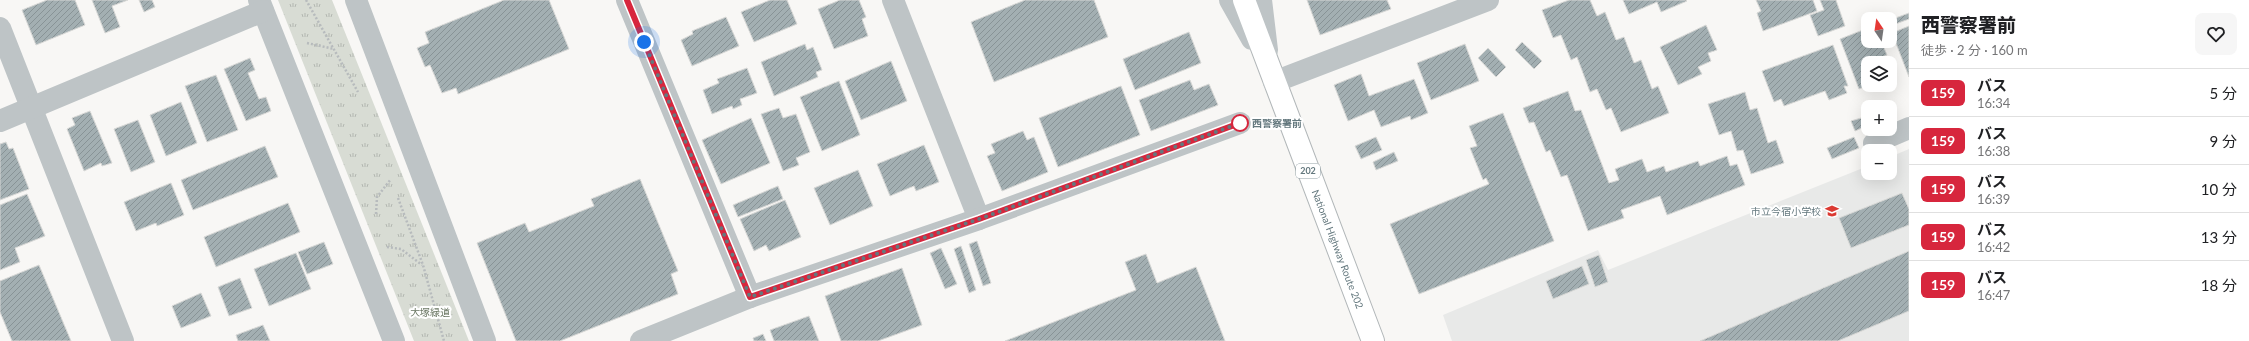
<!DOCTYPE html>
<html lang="ja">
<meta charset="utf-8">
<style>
:root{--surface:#fff;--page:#f6f6f6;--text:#202124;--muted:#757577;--line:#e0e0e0}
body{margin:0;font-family:Lato,"Noto Sans JP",sans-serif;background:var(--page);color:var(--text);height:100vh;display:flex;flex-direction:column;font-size:15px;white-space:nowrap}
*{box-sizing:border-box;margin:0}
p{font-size:13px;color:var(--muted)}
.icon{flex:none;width:22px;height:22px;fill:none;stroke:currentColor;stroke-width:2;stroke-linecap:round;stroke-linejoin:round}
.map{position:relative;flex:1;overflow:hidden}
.drawer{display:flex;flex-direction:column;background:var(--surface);width:340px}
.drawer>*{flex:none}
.badge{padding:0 8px;border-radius:6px;font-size:14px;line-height:26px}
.needle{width:26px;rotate:347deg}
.buttons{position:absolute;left:1861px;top:12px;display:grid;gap:8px}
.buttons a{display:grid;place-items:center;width:36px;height:36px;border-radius:8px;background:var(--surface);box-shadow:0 4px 16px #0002;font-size:20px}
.you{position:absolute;width:20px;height:20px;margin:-10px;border:3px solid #fff;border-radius:50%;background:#1a73e8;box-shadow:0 0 0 6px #1a73e833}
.map>.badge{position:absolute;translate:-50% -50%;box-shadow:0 0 0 2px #fff}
.round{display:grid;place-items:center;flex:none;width:42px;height:42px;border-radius:8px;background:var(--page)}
.overview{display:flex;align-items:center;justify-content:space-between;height:68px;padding:0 12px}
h1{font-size:19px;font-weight:800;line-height:30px}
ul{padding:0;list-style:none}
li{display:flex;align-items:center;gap:12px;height:48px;padding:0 12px;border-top:1px solid var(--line)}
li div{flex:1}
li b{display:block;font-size:15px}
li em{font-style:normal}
li .badge{min-width:44px;font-weight:700;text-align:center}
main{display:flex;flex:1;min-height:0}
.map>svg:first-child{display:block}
.built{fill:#e8e9e8}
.park{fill:url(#park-tufts)}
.building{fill:url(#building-hatch);stroke:#d9d9d7}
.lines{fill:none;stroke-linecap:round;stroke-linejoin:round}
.highway-casing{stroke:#b2b7b9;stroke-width:24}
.path{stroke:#b7bbbd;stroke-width:2.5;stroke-dasharray:2 2;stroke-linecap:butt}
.street{stroke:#bec4c6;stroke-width:22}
.highway{stroke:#fff;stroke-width:22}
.line-casing{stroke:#fff;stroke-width:9}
.line{stroke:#d7263d;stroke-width:6}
.walk{stroke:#64787e;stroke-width:4;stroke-dasharray:0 7.2}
.stop-dot{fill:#fff;stroke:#d7263d;stroke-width:2}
.labels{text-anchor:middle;stroke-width:4;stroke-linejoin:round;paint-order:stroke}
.shield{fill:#fff;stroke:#92a0a5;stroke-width:1}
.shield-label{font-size:9px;font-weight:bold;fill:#64787e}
.stop-label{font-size:10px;font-weight:bold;fill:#64787e;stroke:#fff;text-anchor:start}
.poi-label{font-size:10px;fill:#64787e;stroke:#fff;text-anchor:end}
.street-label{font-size:10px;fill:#64787e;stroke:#fff}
.park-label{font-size:10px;fill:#6a7763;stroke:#fff}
</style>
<main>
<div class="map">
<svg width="1909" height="341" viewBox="0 0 1909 341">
<defs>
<pattern id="park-tufts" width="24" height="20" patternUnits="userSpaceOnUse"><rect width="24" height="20" fill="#d8dcd4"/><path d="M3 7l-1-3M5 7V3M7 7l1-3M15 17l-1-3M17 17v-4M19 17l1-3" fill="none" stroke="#b3b7b1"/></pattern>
<pattern id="building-hatch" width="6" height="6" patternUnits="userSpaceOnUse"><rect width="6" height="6" fill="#a3afb2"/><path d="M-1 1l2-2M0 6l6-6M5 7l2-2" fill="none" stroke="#889396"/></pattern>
</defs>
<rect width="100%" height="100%" fill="#f8f7f5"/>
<polygon class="built" points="1909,149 1909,341 1452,341 1443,315 1598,250 1608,270 1868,166 1868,173 1890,173 1890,157"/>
<polygon class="park" points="278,0 332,0 469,341 414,341"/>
<g class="building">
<polygon points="47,0 75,0 85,25 36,45 22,10"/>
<polygon points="92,0 128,0 112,6 120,27 105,33"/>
<polygon points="139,0 152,0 155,7 144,12"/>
<polygon points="504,0 549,0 569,49 458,94 456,88 442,93 430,65 425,67 417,48 429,43 425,32"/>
<polygon points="770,0 787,0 797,24 754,42 741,12"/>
<polygon points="840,0 859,0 866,17 862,19 868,36 834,49 818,9"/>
<polygon points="1025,0 1094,0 1108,37 994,82 971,22"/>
<polygon points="1307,0 1387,0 1391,9 1320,35"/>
<polygon points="1569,0 1590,0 1597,16 1605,12 1616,40 1624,37 1634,63 1641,60 1652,89 1658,86 1669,113 1621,132 1611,108 1606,110 1597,89 1590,92 1577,57 1571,60 1561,35 1553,38 1542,10"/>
<polygon points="1623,0 1686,0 1687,1 1661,12 1657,2 1629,14"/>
<polygon points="1756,0 1813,0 1817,11 1763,31 1757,13 1761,11"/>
<polygon points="1820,0 1836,0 1845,26 1818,36 1810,15 1824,10"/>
<polygon points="1909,13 1909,19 1890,26 1890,20"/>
<polygon points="726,17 739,46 692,66 681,40 693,34 692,31"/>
<polygon points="1706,25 1717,50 1708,53 1711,61 1698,67 1702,74 1678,85 1660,47"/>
<polygon points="1909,26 1909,77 1892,33"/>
<polygon points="1868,28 1868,41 1881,41 1887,55 1882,57 1885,63 1868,63 1869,85 1859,89 1840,39"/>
<polygon points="1189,32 1201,63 1135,90 1123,59"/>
<polygon points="1522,42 1542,61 1534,69 1515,50"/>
<polygon points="805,44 807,50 813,47 822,70 816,72 818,77 774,96 761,62"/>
<polygon points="1465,44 1479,81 1431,100 1417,63"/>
<polygon points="1833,45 1848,86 1844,86 1847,93 1829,100 1825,91 1784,106 1781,99 1774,102 1762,71"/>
<polygon points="1488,48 1506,67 1496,77 1478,58"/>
<polygon points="250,58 255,70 248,73 259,99 266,97 271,111 246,121 224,69"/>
<polygon points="891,61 907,101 861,120 845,81"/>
<polygon points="747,68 757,93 740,99 742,105 733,109 732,106 712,114 703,90 719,83 717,79"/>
<polygon points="1361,74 1369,96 1414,79 1428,113 1411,120 1410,116 1381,127 1374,110 1348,121 1334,85"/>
<polygon points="216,75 238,130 207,142 185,86"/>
<polygon points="1190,80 1194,90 1209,84 1218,105 1151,131 1139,100"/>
<polygon points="839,81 860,135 822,151 800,97"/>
<polygon points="1121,86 1140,135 1058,167 1039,118"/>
<polygon points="1568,91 1575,111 1581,110 1609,183 1619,180 1615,169 1642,159 1647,172 1664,166 1666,172 1698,161 1700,166 1727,156 1730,166 1737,164 1745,185 1667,215 1660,196 1621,210 1624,218 1588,231 1567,175 1561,177 1550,150 1546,152 1534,122 1529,123 1523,108"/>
<polygon points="1745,92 1750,110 1757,108 1768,143 1776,140 1784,163 1751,174 1743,150 1737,151 1731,131 1719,135 1708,104"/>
<polygon points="181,102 197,143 166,156 150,115"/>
<polygon points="779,108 783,118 796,114 810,152 796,158 799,165 783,171 761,114"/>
<polygon points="90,111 112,163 102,166 101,163 84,171 67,129 75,125 72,118"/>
<polygon points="1503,113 1554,241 1419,294 1390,224 1489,184 1486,178 1483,180 1470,148 1477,146 1469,126"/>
<polygon points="751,118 770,163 721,184 702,140"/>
<polygon points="1861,118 1864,127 1855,131 1851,121"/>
<polygon points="138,120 155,162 131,172 114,129"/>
<polygon points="1023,131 1027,140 1034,137 1048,172 1002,191 987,156 995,153 991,144"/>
<polygon points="1376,137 1382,150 1361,159 1355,146"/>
<polygon points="1854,137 1859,148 1832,159 1827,148"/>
<polygon points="6,142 9,149 13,148 29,189 0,200 0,144"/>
<polygon points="924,145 939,182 916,191 914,186 890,196 877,164"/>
<polygon points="265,146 278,177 193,210 181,180"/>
<polygon points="1394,152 1398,161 1376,170 1373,162"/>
<polygon points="858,170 873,206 830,225 814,188"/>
<polygon points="640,179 678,271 671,274 678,294 560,341 516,341 477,243 525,223 529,232 594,206 591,199"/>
<polygon points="171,183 184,215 157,226 156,223 136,231 124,202"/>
<polygon points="778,186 783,199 738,217 733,205"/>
<polygon points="1902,193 1909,209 1909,225 1851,248 1839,218"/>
<polygon points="27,194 45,236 15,248 20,262 0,270 0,205"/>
<polygon points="785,200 801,237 769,251 766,245 754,251 740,219"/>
<polygon points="288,203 300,232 216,267 204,237"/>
<polygon points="977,241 991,283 983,286 969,244"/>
<polygon points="324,242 333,264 307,274 298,252"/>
<polygon points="961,246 976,290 969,293 954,249"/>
<polygon points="941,248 957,284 945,289 930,253"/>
<polygon points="1909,251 1909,311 1838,341 1700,341"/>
<polygon points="296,253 311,289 269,306 254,269"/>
<polygon points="1146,254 1157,283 1196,267 1225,341 1005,341 1136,290 1125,262"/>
<polygon points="1599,255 1608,282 1595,287 1586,260"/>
<polygon points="39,265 71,341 12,341 0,312 0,281"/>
<polygon points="1582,266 1589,284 1553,299 1546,281"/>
<polygon points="902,268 922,325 878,341 841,341 825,296"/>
<polygon points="240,278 252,308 229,316 218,287"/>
<polygon points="201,293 211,316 181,328 172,306"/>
<polygon points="809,316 819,341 774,341 770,330"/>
<polygon points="263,325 270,341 238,341 236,335"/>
<polygon points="763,334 766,341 754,341 753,338"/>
</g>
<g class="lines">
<g class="highway-casing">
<polyline id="highway" points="1244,0 1373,341"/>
</g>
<g class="path">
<polyline points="306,0 358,92"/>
<polyline points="307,43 334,49"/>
<polyline points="398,198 423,265 444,341"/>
<polyline points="376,214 377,197 391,179"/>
<polyline points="387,247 401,249 422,265"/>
</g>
<g class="street">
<polyline points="259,0 394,341"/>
<polyline points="356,0 485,341"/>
<polyline points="627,0 750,297"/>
<polyline points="893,0 979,219"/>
<polyline points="1230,0 1252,39"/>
<polyline points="1261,0 1267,50"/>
<polyline points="0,28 123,341"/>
<polyline points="1274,82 1488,0"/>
<polyline points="0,121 263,11"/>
<polyline points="1874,143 1909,128"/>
<polyline points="641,341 750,297 979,219 1240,123"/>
</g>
<use href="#highway" class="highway"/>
</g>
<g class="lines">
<g class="line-casing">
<polyline id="line" points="627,0 750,297 979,219 1240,123"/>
</g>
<use href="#line" class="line"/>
<polyline class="walk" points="644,42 750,297 979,219 1240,123"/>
</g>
<defs>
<g id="school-bare" transform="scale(1.08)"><path d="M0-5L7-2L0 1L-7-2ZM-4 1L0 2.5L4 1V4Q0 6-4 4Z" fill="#db3a32" stroke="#fff" stroke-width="2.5" paint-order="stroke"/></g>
</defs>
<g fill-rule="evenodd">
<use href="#school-bare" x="1832" y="211"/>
</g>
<circle class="stop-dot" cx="1240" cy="123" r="8"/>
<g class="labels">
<rect class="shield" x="1296" y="164" width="24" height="14" rx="3"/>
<g class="shield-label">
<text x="1308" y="174">202</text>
</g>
<g class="stop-label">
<text x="1252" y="127">西警察署前</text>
</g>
<g class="poi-label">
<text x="1821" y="215">市立今宿小学校</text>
</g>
<g class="street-label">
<text transform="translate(1338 249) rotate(69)" y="4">National Highway Route 202</text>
</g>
<g class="park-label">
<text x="430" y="316">大塚緑道</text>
</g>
</g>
</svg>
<div class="buttons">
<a><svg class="needle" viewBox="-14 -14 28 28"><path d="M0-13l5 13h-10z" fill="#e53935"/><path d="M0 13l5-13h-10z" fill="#757577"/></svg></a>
<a><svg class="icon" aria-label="layers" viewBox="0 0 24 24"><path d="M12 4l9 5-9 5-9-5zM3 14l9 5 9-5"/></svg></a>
<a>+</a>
<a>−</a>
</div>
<div class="you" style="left:644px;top:42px"></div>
</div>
<section class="drawer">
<div class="overview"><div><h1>西警察署前</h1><p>徒歩 · 2 分 · 160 m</p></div><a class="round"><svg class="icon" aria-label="heart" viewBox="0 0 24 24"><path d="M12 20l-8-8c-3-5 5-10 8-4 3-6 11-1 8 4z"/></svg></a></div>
<ul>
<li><span class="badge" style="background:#d7263d;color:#fff">159</span><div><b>バス</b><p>16:34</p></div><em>5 分</em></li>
<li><span class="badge" style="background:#d7263d;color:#fff">159</span><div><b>バス</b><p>16:38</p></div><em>9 分</em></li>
<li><span class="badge" style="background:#d7263d;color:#fff">159</span><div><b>バス</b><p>16:39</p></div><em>10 分</em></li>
<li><span class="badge" style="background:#d7263d;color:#fff">159</span><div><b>バス</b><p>16:42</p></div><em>13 分</em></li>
<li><span class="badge" style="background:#d7263d;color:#fff">159</span><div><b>バス</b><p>16:47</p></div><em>18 分</em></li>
</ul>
</section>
</main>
